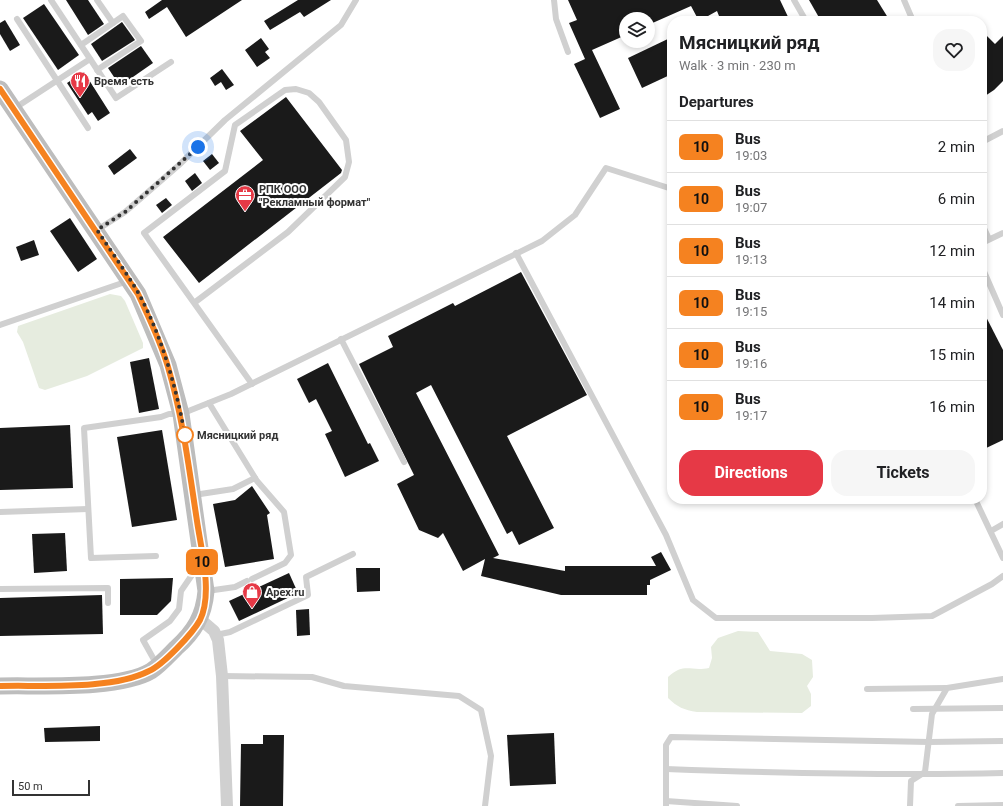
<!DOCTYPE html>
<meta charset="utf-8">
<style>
:root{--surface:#fff;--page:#f6f6f6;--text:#202124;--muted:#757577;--line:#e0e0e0;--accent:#e63946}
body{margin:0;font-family:Roboto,sans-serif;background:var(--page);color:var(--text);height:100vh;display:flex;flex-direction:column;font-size:15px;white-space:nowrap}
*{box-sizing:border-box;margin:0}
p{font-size:13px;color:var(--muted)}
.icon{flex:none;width:22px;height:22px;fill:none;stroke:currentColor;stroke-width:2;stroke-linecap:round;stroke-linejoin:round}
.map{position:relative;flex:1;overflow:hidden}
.drawer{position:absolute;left:667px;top:16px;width:320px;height:488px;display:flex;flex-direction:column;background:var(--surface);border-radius:16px;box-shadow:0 2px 6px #0003}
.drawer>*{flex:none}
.badge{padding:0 8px;border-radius:6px;font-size:14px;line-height:26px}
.fabs{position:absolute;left:619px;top:12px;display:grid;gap:8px}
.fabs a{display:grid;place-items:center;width:36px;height:36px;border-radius:50%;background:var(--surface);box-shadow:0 2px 6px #0003;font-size:20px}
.scale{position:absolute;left:12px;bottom:10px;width:78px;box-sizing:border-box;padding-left:4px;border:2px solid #333;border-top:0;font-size:11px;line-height:14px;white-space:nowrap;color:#333;-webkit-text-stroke:3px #fff;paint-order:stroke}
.you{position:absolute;width:20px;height:20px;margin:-10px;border:3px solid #fff;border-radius:50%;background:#1a73e8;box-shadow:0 0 0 6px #1a73e833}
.map>.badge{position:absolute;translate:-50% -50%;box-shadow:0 0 0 2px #fff}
h2{padding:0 12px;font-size:15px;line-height:36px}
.round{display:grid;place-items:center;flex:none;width:42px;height:42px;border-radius:16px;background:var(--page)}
.head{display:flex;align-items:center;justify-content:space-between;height:68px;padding:0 12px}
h1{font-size:19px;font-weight:700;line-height:30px}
.primary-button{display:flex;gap:8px;margin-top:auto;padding:8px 12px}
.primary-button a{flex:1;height:46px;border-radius:16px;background:var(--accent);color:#fff;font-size:16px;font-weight:700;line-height:46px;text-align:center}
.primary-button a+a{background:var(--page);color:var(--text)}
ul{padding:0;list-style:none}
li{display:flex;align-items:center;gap:12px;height:52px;padding:0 12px;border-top:1px solid var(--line)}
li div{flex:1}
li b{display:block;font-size:15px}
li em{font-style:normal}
li .badge{min-width:44px;font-weight:700;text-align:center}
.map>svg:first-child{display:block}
.green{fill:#e6ecdf}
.building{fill:#1a1a1a}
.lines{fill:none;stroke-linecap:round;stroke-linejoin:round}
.lane{stroke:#d0d0d0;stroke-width:6}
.street{stroke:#d0d0d0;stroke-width:12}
.secondary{stroke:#bdbdbd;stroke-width:17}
.line-casing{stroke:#fff;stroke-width:9}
.line{stroke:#f58220;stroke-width:6}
.walk{stroke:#333;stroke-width:4;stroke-dasharray:0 7.2}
.stop-dot{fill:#fff;stroke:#f58220;stroke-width:2}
.labels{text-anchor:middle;stroke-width:4;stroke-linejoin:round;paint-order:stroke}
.poi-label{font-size:11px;font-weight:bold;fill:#333;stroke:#fff;text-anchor:start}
.stop-label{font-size:11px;font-weight:bold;fill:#333;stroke:#fff;text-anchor:start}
</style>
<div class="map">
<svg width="1003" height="806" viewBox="0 0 1003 806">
<rect width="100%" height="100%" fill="#fff"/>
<g class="green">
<polygon points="110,294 121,296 125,301 143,343 143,348 87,376 45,390 39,388 23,342 17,332 18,326"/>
<path d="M738,631L758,632L770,651L802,654L812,660L813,677L807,686L811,694V706L802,713L697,712C684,710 677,707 668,698V677C685,662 690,672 709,668L712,658L711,647L718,638Z"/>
</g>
<g class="building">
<polygon points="66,0 88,0 104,24 88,35"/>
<polygon points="162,0 242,0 186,37 167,7 149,19 145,12"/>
<polygon points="298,0 331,0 304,17 300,12 270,30 264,21"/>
<polygon points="568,0 780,0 790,21 721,21 717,11 699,21 691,6 648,25 648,19 626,19 626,35 592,50 620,109 600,118 574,64 585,59 569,23 577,20"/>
<polygon points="809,0 877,0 890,21 821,21"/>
<polygon points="44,4 79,55 58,70 23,18"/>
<polygon points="5,20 20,45 10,51 0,34 0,23"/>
<polygon points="122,22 135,40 102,61 91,44"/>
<polygon points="982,31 995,44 1003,36 1003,81 994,90 982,98"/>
<polygon points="672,37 672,74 642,88 628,58"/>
<polygon points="261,38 269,49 265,52 270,58 257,67 245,50"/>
<polygon points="141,46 153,63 120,86 108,68"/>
<polygon points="222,69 234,85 226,90 221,82 215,86 210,78"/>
<polygon points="84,72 110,113 98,121 92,112 88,115 67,83"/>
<polygon points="286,97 342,170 341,173 199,283 163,237 263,160 240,131"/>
<polygon points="130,149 137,158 114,175 108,166"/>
<polygon points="212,154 219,163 210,170 203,161"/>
<polygon points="195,173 202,183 192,191 185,181"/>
<polygon points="166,198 172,205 162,213 156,205"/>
<polygon points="70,218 97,259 78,272 50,231"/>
<polygon points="34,240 39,255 21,261 16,247"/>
<polygon points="521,272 587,395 507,436 554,528 519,545 512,531 507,534 431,385 416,393 499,555 493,558 565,571 565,566 656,566 651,557 661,552 671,570 650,580 650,585 647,585 647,595 561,595 481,576 485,559 463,571 443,533 438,538 419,530 397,484 414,475 359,364 393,347 388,336 453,303 455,306"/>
<polygon points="982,309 1003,350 1003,440 982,450"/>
<polygon points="149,358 159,409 139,413 130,362"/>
<polygon points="328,363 368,444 370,443 379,461 345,477 325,434 332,431 316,399 309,403 297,379"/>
<polygon points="70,425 73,488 0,490 0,428"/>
<polygon points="162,430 177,520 132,527 117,437"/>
<polygon points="252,486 270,513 267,515 274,559 225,567 213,504 235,500"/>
<polygon points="65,533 67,571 34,573 32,534"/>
<polygon points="356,568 380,568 380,591 357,592"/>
<polygon points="289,573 298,593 239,621 229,601"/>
<polygon points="173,578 171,601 157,615 120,615 120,579"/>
<polygon points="102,595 103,634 0,636 0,598"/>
<polygon points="309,609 310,635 297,636 296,610"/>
<polygon points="100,726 100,741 45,742 44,728"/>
<polygon points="554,733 556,784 510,786 507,735"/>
<polygon points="263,735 284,735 283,806 240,806 241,744 263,744"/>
</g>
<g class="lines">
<g class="lane">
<polyline points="51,0 116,98 171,62"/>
<polyline points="97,0 113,23 123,16 141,41 97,70"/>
<polyline points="554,0 556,19 568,52"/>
<polyline points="794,0 806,21"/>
<polyline points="904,0 913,21"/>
<polyline points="17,19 88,128"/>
<polyline points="81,45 113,23"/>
<polyline points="15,108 90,59"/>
<polyline points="982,142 1003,131"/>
<polyline points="982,224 989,239"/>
<polyline points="97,230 125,212 179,165 225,120 341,25 356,0"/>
<polyline points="982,243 1003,233"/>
<polyline points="516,253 666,535 693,600 716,618 872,618 932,616 992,584 1003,576"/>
<polyline points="982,267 1003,315"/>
<polyline points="194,303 288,232 345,177 349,162 346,140 319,102 309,93 296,89 285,90 235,125 225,171 144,233 252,384"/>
<polyline points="0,325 128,281"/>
<polyline points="341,339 404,462"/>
<polyline points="209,403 257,481 284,512 291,555 285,563 252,579"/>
<polyline points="194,495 233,489 255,478"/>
<polyline points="975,499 1003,558"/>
<polyline points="0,512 88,509"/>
<polyline points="991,531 1003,524"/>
<polyline points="156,556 91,558 84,428 161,417 169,414 181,414 231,394 542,241 575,215 606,168 672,189"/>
<polyline points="0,589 108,588 108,603"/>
<polyline points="207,591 235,587 247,581"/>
<polyline points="216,635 230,632 308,595 306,577 353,554"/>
<polyline points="157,665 143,640 170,621 179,609 181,591 194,572 200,566"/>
<polyline points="222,676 312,677 344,686 459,696 481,710 491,756 485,806"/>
<polyline points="867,689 947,688"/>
<polyline points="913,709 1003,708"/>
<path d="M666,769C778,773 890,776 1003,773"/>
<polyline points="666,801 737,806"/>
<polyline points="666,806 666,745 671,737 929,742 1003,741"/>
<polyline points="910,806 911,781 925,772 932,714 947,688 1003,679"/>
<polyline points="958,806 1003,805"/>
</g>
<polyline class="street" points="200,619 214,631 218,640 222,676 227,806"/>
<path class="secondary" d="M0,89L138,294L168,365L181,414L206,591C204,616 194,632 176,648C168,656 160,665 151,671C119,690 39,685 0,686"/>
</g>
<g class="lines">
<g class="line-casing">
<path id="line" d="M0,89L138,294C149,318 161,342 168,367C183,418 189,469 197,521C201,549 213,594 200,620C193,633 163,665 149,671C112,690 43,685 0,686"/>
</g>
<use href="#line" class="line"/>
<path class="walk" d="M185,435C176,387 162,337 139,294C126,272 111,251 97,230L125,212L198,147"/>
</g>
<defs>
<g id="restaurant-pin" transform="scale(1)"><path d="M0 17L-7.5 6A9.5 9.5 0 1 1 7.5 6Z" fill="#e63946" stroke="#fff"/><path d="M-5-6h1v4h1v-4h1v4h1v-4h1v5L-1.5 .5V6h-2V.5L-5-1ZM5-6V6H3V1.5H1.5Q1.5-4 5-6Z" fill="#fff"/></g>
<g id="office-pin" transform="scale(1)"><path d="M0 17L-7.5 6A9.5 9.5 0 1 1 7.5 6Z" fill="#e63946" stroke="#fff"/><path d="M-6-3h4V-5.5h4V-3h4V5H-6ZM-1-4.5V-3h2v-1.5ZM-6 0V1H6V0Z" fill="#fff"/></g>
<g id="shop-pin" transform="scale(1)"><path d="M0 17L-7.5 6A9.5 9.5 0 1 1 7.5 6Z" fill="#e63946" stroke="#fff"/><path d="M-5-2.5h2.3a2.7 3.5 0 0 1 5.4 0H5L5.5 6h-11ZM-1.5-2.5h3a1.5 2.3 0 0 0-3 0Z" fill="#fff"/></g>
</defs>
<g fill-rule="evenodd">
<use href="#restaurant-pin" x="80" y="81"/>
<use href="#office-pin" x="245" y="195"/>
<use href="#shop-pin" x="252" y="592"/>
</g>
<circle class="stop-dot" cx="185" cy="435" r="8"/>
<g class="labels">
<g class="poi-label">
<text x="94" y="85">Время есть</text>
<text x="259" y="193">РПК ООО<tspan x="259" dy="13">"Рекламный формат"</tspan></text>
<text x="266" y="596">Apex.ru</text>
</g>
<g class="stop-label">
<text x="197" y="439">Мясницкий ряд</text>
</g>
</g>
</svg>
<div class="fabs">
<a><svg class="icon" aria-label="layers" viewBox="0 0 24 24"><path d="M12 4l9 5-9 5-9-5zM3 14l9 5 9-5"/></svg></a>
</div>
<div class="scale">50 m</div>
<div class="you" style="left:198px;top:147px"></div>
<b class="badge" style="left:202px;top:562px;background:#f58220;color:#111">10</b>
<section class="drawer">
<div class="head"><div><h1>Мясницкий ряд</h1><p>Walk · 3 min · 230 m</p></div><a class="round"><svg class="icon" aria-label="heart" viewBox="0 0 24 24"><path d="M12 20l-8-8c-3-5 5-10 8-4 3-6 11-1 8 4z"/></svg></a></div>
<h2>Departures</h2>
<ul>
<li><span class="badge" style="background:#f58220;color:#111">10</span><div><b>Bus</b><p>19:03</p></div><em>2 min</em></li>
<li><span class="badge" style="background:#f58220;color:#111">10</span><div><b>Bus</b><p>19:07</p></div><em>6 min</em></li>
<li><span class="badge" style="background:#f58220;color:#111">10</span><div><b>Bus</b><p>19:13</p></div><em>12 min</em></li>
<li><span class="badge" style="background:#f58220;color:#111">10</span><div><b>Bus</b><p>19:15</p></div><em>14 min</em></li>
<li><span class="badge" style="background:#f58220;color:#111">10</span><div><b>Bus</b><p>19:16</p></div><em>15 min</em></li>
<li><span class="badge" style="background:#f58220;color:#111">10</span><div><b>Bus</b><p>19:17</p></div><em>16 min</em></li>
</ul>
<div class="primary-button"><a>Directions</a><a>Tickets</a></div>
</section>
</div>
